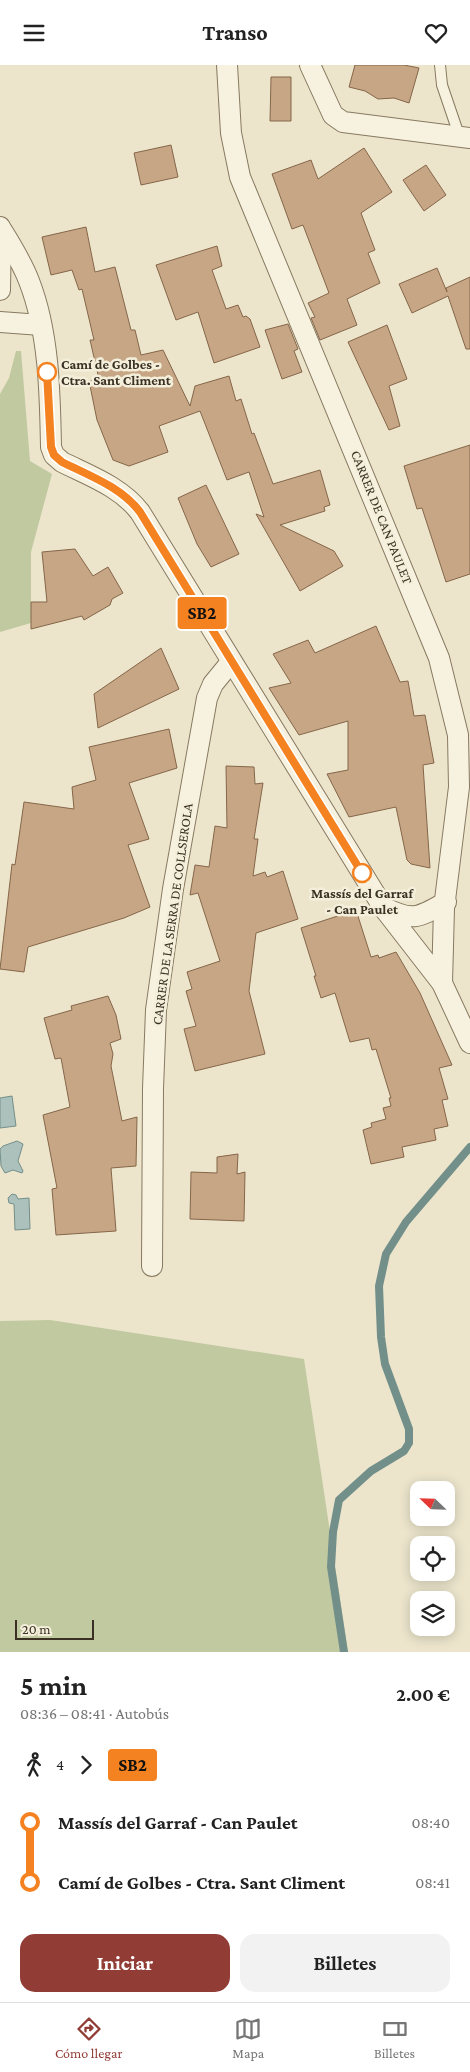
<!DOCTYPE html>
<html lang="es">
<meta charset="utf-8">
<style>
:root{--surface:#fff;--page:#f2f2f2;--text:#222;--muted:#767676;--line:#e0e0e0;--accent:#913d36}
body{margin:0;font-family:"Crimson Pro",serif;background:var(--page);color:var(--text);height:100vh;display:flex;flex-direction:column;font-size:19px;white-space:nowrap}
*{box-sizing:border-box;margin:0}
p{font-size:16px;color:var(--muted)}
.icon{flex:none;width:28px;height:28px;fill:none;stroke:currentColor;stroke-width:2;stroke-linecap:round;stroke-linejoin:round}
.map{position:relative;height:1587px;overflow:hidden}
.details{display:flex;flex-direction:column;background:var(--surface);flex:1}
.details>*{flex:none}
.badge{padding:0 10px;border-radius:4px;font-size:18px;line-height:32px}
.needle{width:32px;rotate:293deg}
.buttons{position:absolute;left:410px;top:1416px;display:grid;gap:10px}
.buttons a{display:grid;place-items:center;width:45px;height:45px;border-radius:10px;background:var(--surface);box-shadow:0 2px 12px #0003;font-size:25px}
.scale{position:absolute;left:15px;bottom:12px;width:79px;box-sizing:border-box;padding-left:5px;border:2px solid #3a3023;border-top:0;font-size:14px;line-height:18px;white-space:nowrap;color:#3a3023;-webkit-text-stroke:4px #f4efdb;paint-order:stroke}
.map>.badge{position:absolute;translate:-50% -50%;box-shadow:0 0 0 2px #fff}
.legs{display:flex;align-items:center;gap:8px;height:55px;padding:0 20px;font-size:16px}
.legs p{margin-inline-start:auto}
.summary{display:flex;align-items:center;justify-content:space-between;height:85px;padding:0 20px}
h1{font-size:28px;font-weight:700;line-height:38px}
.cta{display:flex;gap:10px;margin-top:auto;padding:10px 20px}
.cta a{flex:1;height:58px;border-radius:15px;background:var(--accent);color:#fff;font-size:20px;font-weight:700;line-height:58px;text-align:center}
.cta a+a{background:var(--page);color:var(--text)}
ul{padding:0 20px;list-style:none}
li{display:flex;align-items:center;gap:18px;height:60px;font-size:19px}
li i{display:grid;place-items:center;width:8px;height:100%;margin:0 6px;background:currentColor}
li i::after{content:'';width:12px;height:12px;margin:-6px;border:4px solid;border-radius:50%;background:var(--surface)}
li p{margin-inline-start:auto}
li:first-child i{background:linear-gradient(#0000 50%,currentColor 0)}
li:last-child i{background:linear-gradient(currentColor 50%,#0000 0)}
header{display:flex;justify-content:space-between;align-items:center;height:65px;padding:0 20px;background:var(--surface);font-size:22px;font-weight:700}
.dock{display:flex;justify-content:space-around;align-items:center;height:70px;border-top:1px solid var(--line);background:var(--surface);font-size:14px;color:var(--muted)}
.dock a{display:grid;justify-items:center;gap:2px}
.dock .selected{color:var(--accent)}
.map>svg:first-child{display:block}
.green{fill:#c1c9a0}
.water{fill:#acc1bc;stroke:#738f8a}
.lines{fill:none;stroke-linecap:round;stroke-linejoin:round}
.stream{stroke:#738f8a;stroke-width:8}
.building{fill:#c6a685;stroke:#856649}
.service-casing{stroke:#887961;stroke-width:12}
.minor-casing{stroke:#887961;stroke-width:22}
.service{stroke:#f7f2df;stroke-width:10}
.minor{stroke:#f7f2df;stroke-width:20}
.line-1-casing{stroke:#fff;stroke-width:11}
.line-1{stroke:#f58220;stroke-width:8}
.stop-1-dot{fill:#fff;stroke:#f58220;stroke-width:2.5}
.labels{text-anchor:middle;stroke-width:5;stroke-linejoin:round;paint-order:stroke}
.stop-label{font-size:14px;font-weight:bold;fill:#3a3023;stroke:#f4efdb;text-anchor:start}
.street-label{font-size:14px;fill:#3a3023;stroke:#f4efdb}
</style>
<header><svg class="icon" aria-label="menu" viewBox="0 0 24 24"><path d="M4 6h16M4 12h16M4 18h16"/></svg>Transo<svg class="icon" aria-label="heart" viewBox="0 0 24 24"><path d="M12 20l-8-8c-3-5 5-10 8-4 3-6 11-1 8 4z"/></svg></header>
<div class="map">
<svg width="470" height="1587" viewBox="0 0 470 1587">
<rect width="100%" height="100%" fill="#ece5cc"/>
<g class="green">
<polygon points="16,286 21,286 30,396 52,409 31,487 31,558 0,567 0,329 9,313"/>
<polygon points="50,1255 304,1294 348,1587 0,1587 0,1256"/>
</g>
<g class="water">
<polygon points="12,1031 16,1061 0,1063 0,1033"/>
<polygon points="17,1076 23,1079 18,1096 23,1106 22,1108 13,1105 5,1108 1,1101 0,1084 3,1081"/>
<polygon points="12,1129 16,1130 18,1134 29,1133 30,1164 15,1165 14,1139 9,1138 8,1133"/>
</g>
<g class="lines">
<polyline class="stream" points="344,1587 331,1502 333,1467 339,1435 371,1406 404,1386 409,1378 409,1364 385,1299 381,1272 379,1221 386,1189 406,1157 470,1082"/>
</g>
<g class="building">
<polygon points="355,0 404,0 419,3 409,38 394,33 378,34 365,26 349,22"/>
<polygon points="271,12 291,12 291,56 270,56"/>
<polygon points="171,80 178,112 141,120 134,88"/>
<polygon points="364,83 392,127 361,148 375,185 368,188 380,218 347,234 357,260 320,275 311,253 315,252 308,238 329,228 303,160 292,164 272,109 311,95 318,114"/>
<polygon points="426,100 446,130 424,146 403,115"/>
<polygon points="86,162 95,207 115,202 131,265 135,265 141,290 163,285 190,341 195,321 229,311 236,336 241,334 252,369 254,368 273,419 320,405 330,440 324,442 325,446 280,460 334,486 343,501 300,526 256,449 264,452 249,407 227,415 200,346 159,361 168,387 129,401 113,395 97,355 89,316 99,314 90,275 94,275 82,224 79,225 72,205 51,210 42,172"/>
<polygon points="217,181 222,201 212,205 226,244 238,240 243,252 246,251 250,254 260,282 214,298 198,247 176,255 156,200"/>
<polygon points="437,203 447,227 446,223 470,212 470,284 466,284 448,231 412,248 399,219"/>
<polygon points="288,259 298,284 294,286 302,307 282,314 265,265"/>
<polygon points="387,260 407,314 389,321 400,361 389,365 348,277"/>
<polygon points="470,380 470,509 446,517 422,443 417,444 404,401"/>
<polygon points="206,420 239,489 211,502 197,479 178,433"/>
<polygon points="75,484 93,511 108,502 123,528 112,534 110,540 84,555 82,551 31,564 31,537 47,537 42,487"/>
<polygon points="376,561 400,617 408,616 414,651 425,650 434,698 423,700 430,803 411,799 407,795 396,742 349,752 327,709 348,705 348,656 299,670 269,623 291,618 273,589 308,575 315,588"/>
<polygon points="161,583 179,624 98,663 94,629"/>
<polygon points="169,664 177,703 129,718 149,774 128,780 150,842 124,853 28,882 24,907 0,904 12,799 15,800 24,737 74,744 72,722 96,715 89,682"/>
<polygon points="226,701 254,702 255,719 263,718 254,774 258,774 253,811 265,807 267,812 283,806 298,854 256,868 249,926 265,989 195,1006 184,964 196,961 186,926 192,924 187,907 220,896 198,828 190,830 195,800 209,802 215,761 227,763"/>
<polygon points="356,845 371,892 378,890 379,893 396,887 420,928 452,1000 439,1003 448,1034 442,1035 448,1061 434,1064 436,1075 402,1082 404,1092 371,1099 363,1065 372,1062 371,1058 386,1054 383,1043 391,1041 389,1033 391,1033 376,984 372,985 369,973 350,977 335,928 321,933 314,911 316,911 301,863"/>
<polygon points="108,931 116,950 121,974 110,978 113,989 111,1001 122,1056 137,1052 136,1101 111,1103 116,1166 56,1170 52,1124 57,1123 43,1050 70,1042 61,993 55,994 44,953 72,945 71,941"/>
<polygon points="238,1089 237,1109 245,1107 244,1156 190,1154 191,1107 217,1108 217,1092"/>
</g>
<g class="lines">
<g class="service-casing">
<polyline id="service" points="440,0 442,20 459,70"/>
</g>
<g class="minor-casing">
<g id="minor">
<polyline points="227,0 231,68 240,112 439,593 458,670 459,722 444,843 442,918"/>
<polyline points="310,0 333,50 343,57 470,73"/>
<path d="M0,162C10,179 22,197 29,216C49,267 50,327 51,382L54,390L62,397C90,411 121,422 140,447L383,842L442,918L470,978"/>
<polyline points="0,225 1,166"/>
<polyline points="0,257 41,260"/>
<path d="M383,842C413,857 418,853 446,837"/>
<polyline points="152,1201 153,1024 156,945 173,824 207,633 213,619 231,597"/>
</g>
</g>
<use href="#service" class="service"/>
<use href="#minor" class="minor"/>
</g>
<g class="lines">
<g class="line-1-casing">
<path id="line-1" d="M47,307L51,382L54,390L62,397C90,411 121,422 140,447L362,808"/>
</g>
<use href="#line-1" class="line-1"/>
</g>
<g class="stop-1-dot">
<circle cx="47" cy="307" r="9"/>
<circle cx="362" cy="808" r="9"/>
</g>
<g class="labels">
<g class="stop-label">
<text x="61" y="304">Camí de Golbes -<tspan x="61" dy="16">Ctra. Sant Climent</tspan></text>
<text x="362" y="833" text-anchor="middle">Massís del Garraf<tspan x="362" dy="16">- Can Paulet</tspan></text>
</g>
<g class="street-label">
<text transform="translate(382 452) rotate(68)" y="5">CARRER DE CAN PAULET</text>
<text transform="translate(172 849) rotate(-82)" y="5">CARRER DE LA SERRA DE COLLSEROLA</text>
</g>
</g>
</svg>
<div class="buttons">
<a><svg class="needle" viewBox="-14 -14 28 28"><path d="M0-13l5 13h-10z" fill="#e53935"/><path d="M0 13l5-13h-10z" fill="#767676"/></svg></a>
<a><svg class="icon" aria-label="locate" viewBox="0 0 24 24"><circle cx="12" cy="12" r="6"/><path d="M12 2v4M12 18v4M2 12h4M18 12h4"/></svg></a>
<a><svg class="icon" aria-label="layers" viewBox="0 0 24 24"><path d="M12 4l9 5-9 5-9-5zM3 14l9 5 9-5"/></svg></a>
</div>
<div class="scale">20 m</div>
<b class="badge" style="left:202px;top:548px;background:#f58220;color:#111">SB2</b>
</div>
<section class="details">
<div class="summary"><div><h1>5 min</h1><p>08:36 – 08:41 · Autobús</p></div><b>2.00 €</b></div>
<div class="legs"><svg class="icon" aria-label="walk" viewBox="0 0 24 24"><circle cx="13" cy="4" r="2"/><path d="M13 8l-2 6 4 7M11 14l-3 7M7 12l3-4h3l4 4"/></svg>4<svg class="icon" aria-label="forward" viewBox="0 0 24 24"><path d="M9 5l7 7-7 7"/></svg><b class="badge" style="background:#f58220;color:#111">SB2</b></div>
<ul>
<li><i style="color:#f58220"></i><b>Massís del Garraf - Can Paulet</b><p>08:40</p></li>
<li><i style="color:#f58220"></i><b>Camí de Golbes - Ctra. Sant Climent</b><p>08:41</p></li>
</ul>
<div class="cta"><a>Iniciar</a><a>Billetes</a></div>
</section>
<nav class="dock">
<a class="selected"><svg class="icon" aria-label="directions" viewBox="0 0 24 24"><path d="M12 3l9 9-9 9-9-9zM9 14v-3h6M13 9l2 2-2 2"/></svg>Cómo llegar</a>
<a><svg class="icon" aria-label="map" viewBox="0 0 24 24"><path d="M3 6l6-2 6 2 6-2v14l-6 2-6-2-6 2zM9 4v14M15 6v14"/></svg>Mapa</a>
<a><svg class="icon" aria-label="tickets" viewBox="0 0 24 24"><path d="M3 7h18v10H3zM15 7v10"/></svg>Billetes</a>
</nav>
